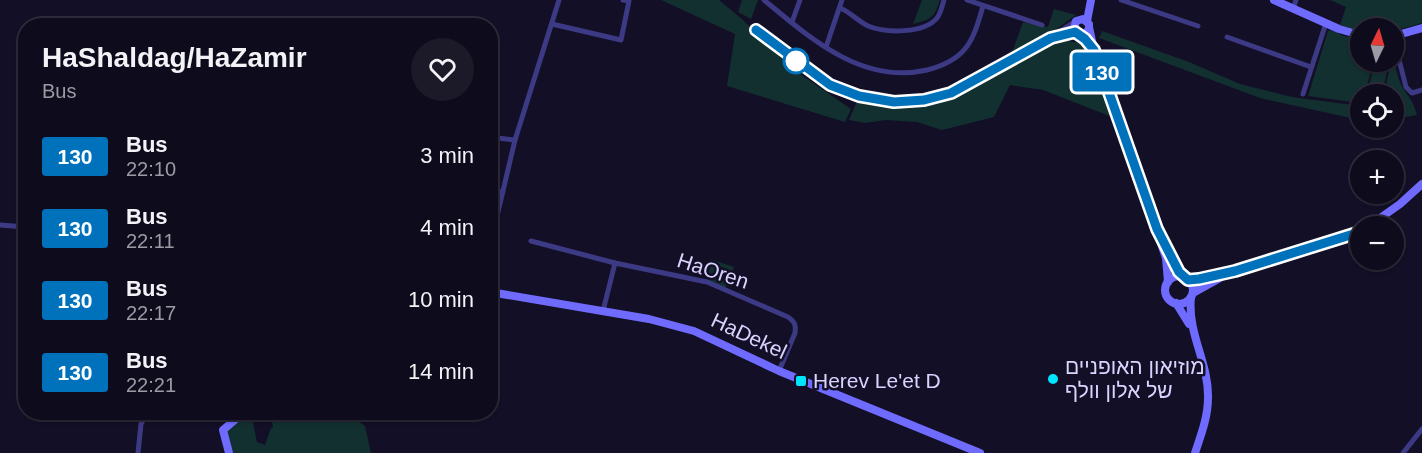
<!DOCTYPE html>
<meta charset="utf-8">
<style>
:root{--surface:#0e0b1c;--page:#1c1929;--text:#f1f3f6;--muted:#9b9ba3;--line:#2e2b3b}
body{margin:0;font-family:Arial,Heebo,sans-serif;background:var(--page);color:var(--text);height:100vh;display:flex;flex-direction:column;font-size:22px;white-space:nowrap}
*{box-sizing:border-box;margin:0}
p{font-size:20px;color:var(--muted)}
.icon{flex:none;width:33px;height:33px;fill:none;stroke:currentColor;stroke-width:2;stroke-linecap:round;stroke-linejoin:round}
.map{position:relative;flex:1;overflow:hidden}
.panel{position:absolute;left:18px;top:18px;width:480px;height:402px;display:flex;flex-direction:column;background:var(--surface);border-radius:24px;box-shadow:0 2px 4px #0004,0 0 0 2px var(--line)}
.panel>*{flex:none}
.badge{padding:0 12px;border-radius:4px;font-size:21px;line-height:39px}
.needle{width:39px;rotate:5deg}
.buttons{position:absolute;left:1350px;top:18px;display:grid;gap:12px}
.buttons a{display:grid;place-items:center;width:54px;height:54px;border-radius:50%;background:var(--surface);box-shadow:0 2px 4px #0004,0 0 0 2px var(--line);font-size:30px}
.map>.badge{position:absolute;translate:-50% -50%;box-shadow:0 0 0 3px #fff}
.round{display:grid;place-items:center;flex:none;width:63px;height:63px;border-radius:32px;background:var(--page)}
.summary{display:flex;align-items:center;justify-content:space-between;height:102px;padding:0 24px}
h1{font-size:28px;font-weight:800;line-height:45px}
ul{padding:0;list-style:none}
li{display:flex;align-items:center;gap:18px;height:72px;padding:0 24px}
li div{flex:1}
li b{display:block;font-size:22px}
li em{font-style:normal}
li .badge{min-width:66px;font-weight:700;text-align:center}
.map>svg:first-child{display:block}
.green{fill:#12302f}
.lines{fill:none;stroke-linecap:round;stroke-linejoin:round}
.street{stroke:#3d3a85;stroke-width:5}
.secondary{stroke:#6f6bff;stroke-width:8}
.line-casing{stroke:#fff;stroke-width:14}
.line{stroke:#0072bc;stroke-width:9}
.stop-dot{fill:#fff;stroke:#0072bc;stroke-width:3}
.poi-dot{fill:#00e5ff;stroke:#130f26;stroke-width:2}
.labels{text-anchor:middle;stroke-width:5;stroke-linejoin:round;paint-order:stroke}
.street-label{font-size:21px;fill:#d9d4ff;stroke:#130f26}
.poi-label{font-size:21px;fill:#d9d4ff;stroke:#130f26;text-anchor:start}
</style>
<div class="map">
<svg width="1422" height="453" viewBox="0 0 1422 453">
<rect width="100%" height="100%" fill="#130f26"/>
<g class="green">
<polygon points="661,0 719,0 743,20 790,67 851,109 845,122 727,86 735,34"/>
<polygon points="742,0 758,0 751,19 738,12"/>
<path d="M922,0H940C934,19 931,19 913,24Z"/>
<polygon points="1330,0 1422,0 1422,23 1394,31 1394,28 1360,28 1360,31 1340,25 1346,7"/>
<polygon points="1054,9 1076,15 1058,28 1003,59 1013,50 1023,22 1048,27"/>
<polygon points="1331,30 1344,36 1360,39 1360,62 1373,62 1365,94 1360,94 1360,103 1308,96 1328,31"/>
<polygon points="1102,31 1189,62 1240,84 1292,97 1360,106 1360,120 1260,98 1099,38"/>
<path d="M1062,40L1080,43L1086,49L1112,117L1043,90L1010,85L994,117L942,130L917,122L886,120L865,123L849,120L858,99C939,123 993,71 1062,40Z"/>
<path d="M1394,59C1396,69 1398,80 1403,88C1410,99 1413,101 1417,115L1394,119V94H1384L1391,62H1394Z"/>
<polygon points="1375,62 1389,62 1382,94 1367,94"/>
<polygon points="713,260 734,267 725,289 705,282"/>
<polygon points="244,413 251,413 257,442 265,445 271,428 273,428 271,413 346,413 365,426 371,453 230,453 223,430"/>
</g>
<g class="lines">
<g class="street">
<path d="M764,0C810,38 862,85 927,70C966,60 973,42 983,6"/>
<polyline points="967,0 1042,25"/>
<polyline points="1121,0 1198,26"/>
<path d="M840,8C850,12 858,21 868,26C885,33 924,34 937,18C941,13 942,6 944,0"/>
<polyline points="1293,9 1296,0"/>
<polyline points="792,22 800,0"/>
<polyline points="552,24 621,40 629,1 623,0"/>
<path d="M756,30C780,49 803,71 830,85C866,104 912,108 951,93C969,86 986,74 1003,65C1027,51 1051,38 1074,22"/>
<polyline points="1058,35 1075,32"/>
<polyline points="1227,37 1311,67"/>
<polyline points="1394,40 1406,87 1412,93 1422,90"/>
<polyline points="826,47 842,0"/>
<polyline points="1303,94 1326,23"/>
<polyline points="490,137 515,140"/>
<polyline points="490,189 502,192"/>
<polyline points="0,225 26,227"/>
<path d="M531,241L615,263L707,282L788,317C795,322 796,325 795,333L779,371"/>
<polyline points="490,246 515,140 559,0"/>
<polyline points="24,282 26,279"/>
<polyline points="603,311 615,263"/>
<polyline points="138,453 141,424 148,412"/>
<polyline points="1403,453 1422,429"/>
</g>
<g class="secondary">
<polyline points="1274,0 1339,29 1360,35"/>
<polyline points="1087,21 1091,0"/>
<polyline points="1089,27 1094,50 1166,258 1168,282"/>
<polyline points="1079,34 1086,33 1089,29 1089,24 1083,19 1076,21 1074,29 1092,46"/>
<polyline points="1394,36 1422,28"/>
<polyline points="1369,226 1400,204 1422,184"/>
<polyline points="1167,249 1179,271 1184,277"/>
<circle cx="1179" cy="290" r="14"/>
<polyline points="1188,280 1235,271 1360,232"/>
<polyline points="490,292 649,319 694,331 779,371 980,453"/>
<polyline points="1193,293 1220,278"/>
<path d="M1191,297C1187,333 1209,363 1208,398C1208,417 1201,435 1195,453"/>
<polyline points="1176,303 1189,324"/>
<polyline points="229,453 223,430 244,412"/>
</g>
</g>
<g class="lines">
<g class="line-casing">
<polyline id="line" points="756,30 830,85 859,96 894,102 924,100 951,93 1051,38 1075,32 1085,39 1094,50 1157,229 1179,272 1188,280 1199,279 1235,271 1360,232"/>
</g>
<use href="#line" class="line"/>
</g>
<circle class="stop-dot" cx="796" cy="61" r="12"/>
<g class="poi-dot">
<circle cx="1053" cy="379" r="6"/>
<rect x="795" y="375" width="12" height="12" rx="3"/>
</g>
<g class="labels">
<g class="street-label">
<text transform="translate(713 271) rotate(18)" y="7">HaOren</text>
<text transform="translate(749 336) rotate(25)" y="7">HaDekel</text>
</g>
<g class="poi-label">
<text x="1065" y="374">מוזיאון האופניים<tspan x="1065" dy="24">של אלון וולף</tspan></text>
<text x="813" y="388">Herev Le'et D</text>
</g>
</g>
</svg>
<div class="buttons">
<a><svg class="needle" viewBox="-14 -14 28 28"><path d="M0-13l5 13h-10z" fill="#e53935"/><path d="M0 13l5-13h-10z" fill="#9b9ba3"/></svg></a>
<a><svg class="icon" aria-label="locate" viewBox="0 0 24 24"><circle cx="12" cy="12" r="6"/><path d="M12 2v4M12 18v4M2 12h4M18 12h4"/></svg></a>
<a>+</a>
<a>−</a>
</div>
<b class="badge" style="left:1102px;top:72px;background:#0072bc;color:#fff">130</b>
<section class="panel">
<div class="summary"><div><h1>HaShaldag/HaZamir</h1><p>Bus</p></div><a class="round"><svg class="icon" aria-label="heart" viewBox="0 0 24 24"><path d="M12 20l-8-8c-3-5 5-10 8-4 3-6 11-1 8 4z"/></svg></a></div>
<ul>
<li><span class="badge" style="background:#0072bc;color:#fff">130</span><div><b>Bus</b><p>22:10</p></div><em>3 min</em></li>
<li><span class="badge" style="background:#0072bc;color:#fff">130</span><div><b>Bus</b><p>22:11</p></div><em>4 min</em></li>
<li><span class="badge" style="background:#0072bc;color:#fff">130</span><div><b>Bus</b><p>22:17</p></div><em>10 min</em></li>
<li><span class="badge" style="background:#0072bc;color:#fff">130</span><div><b>Bus</b><p>22:21</p></div><em>14 min</em></li>
</ul>
</section>
</div>
